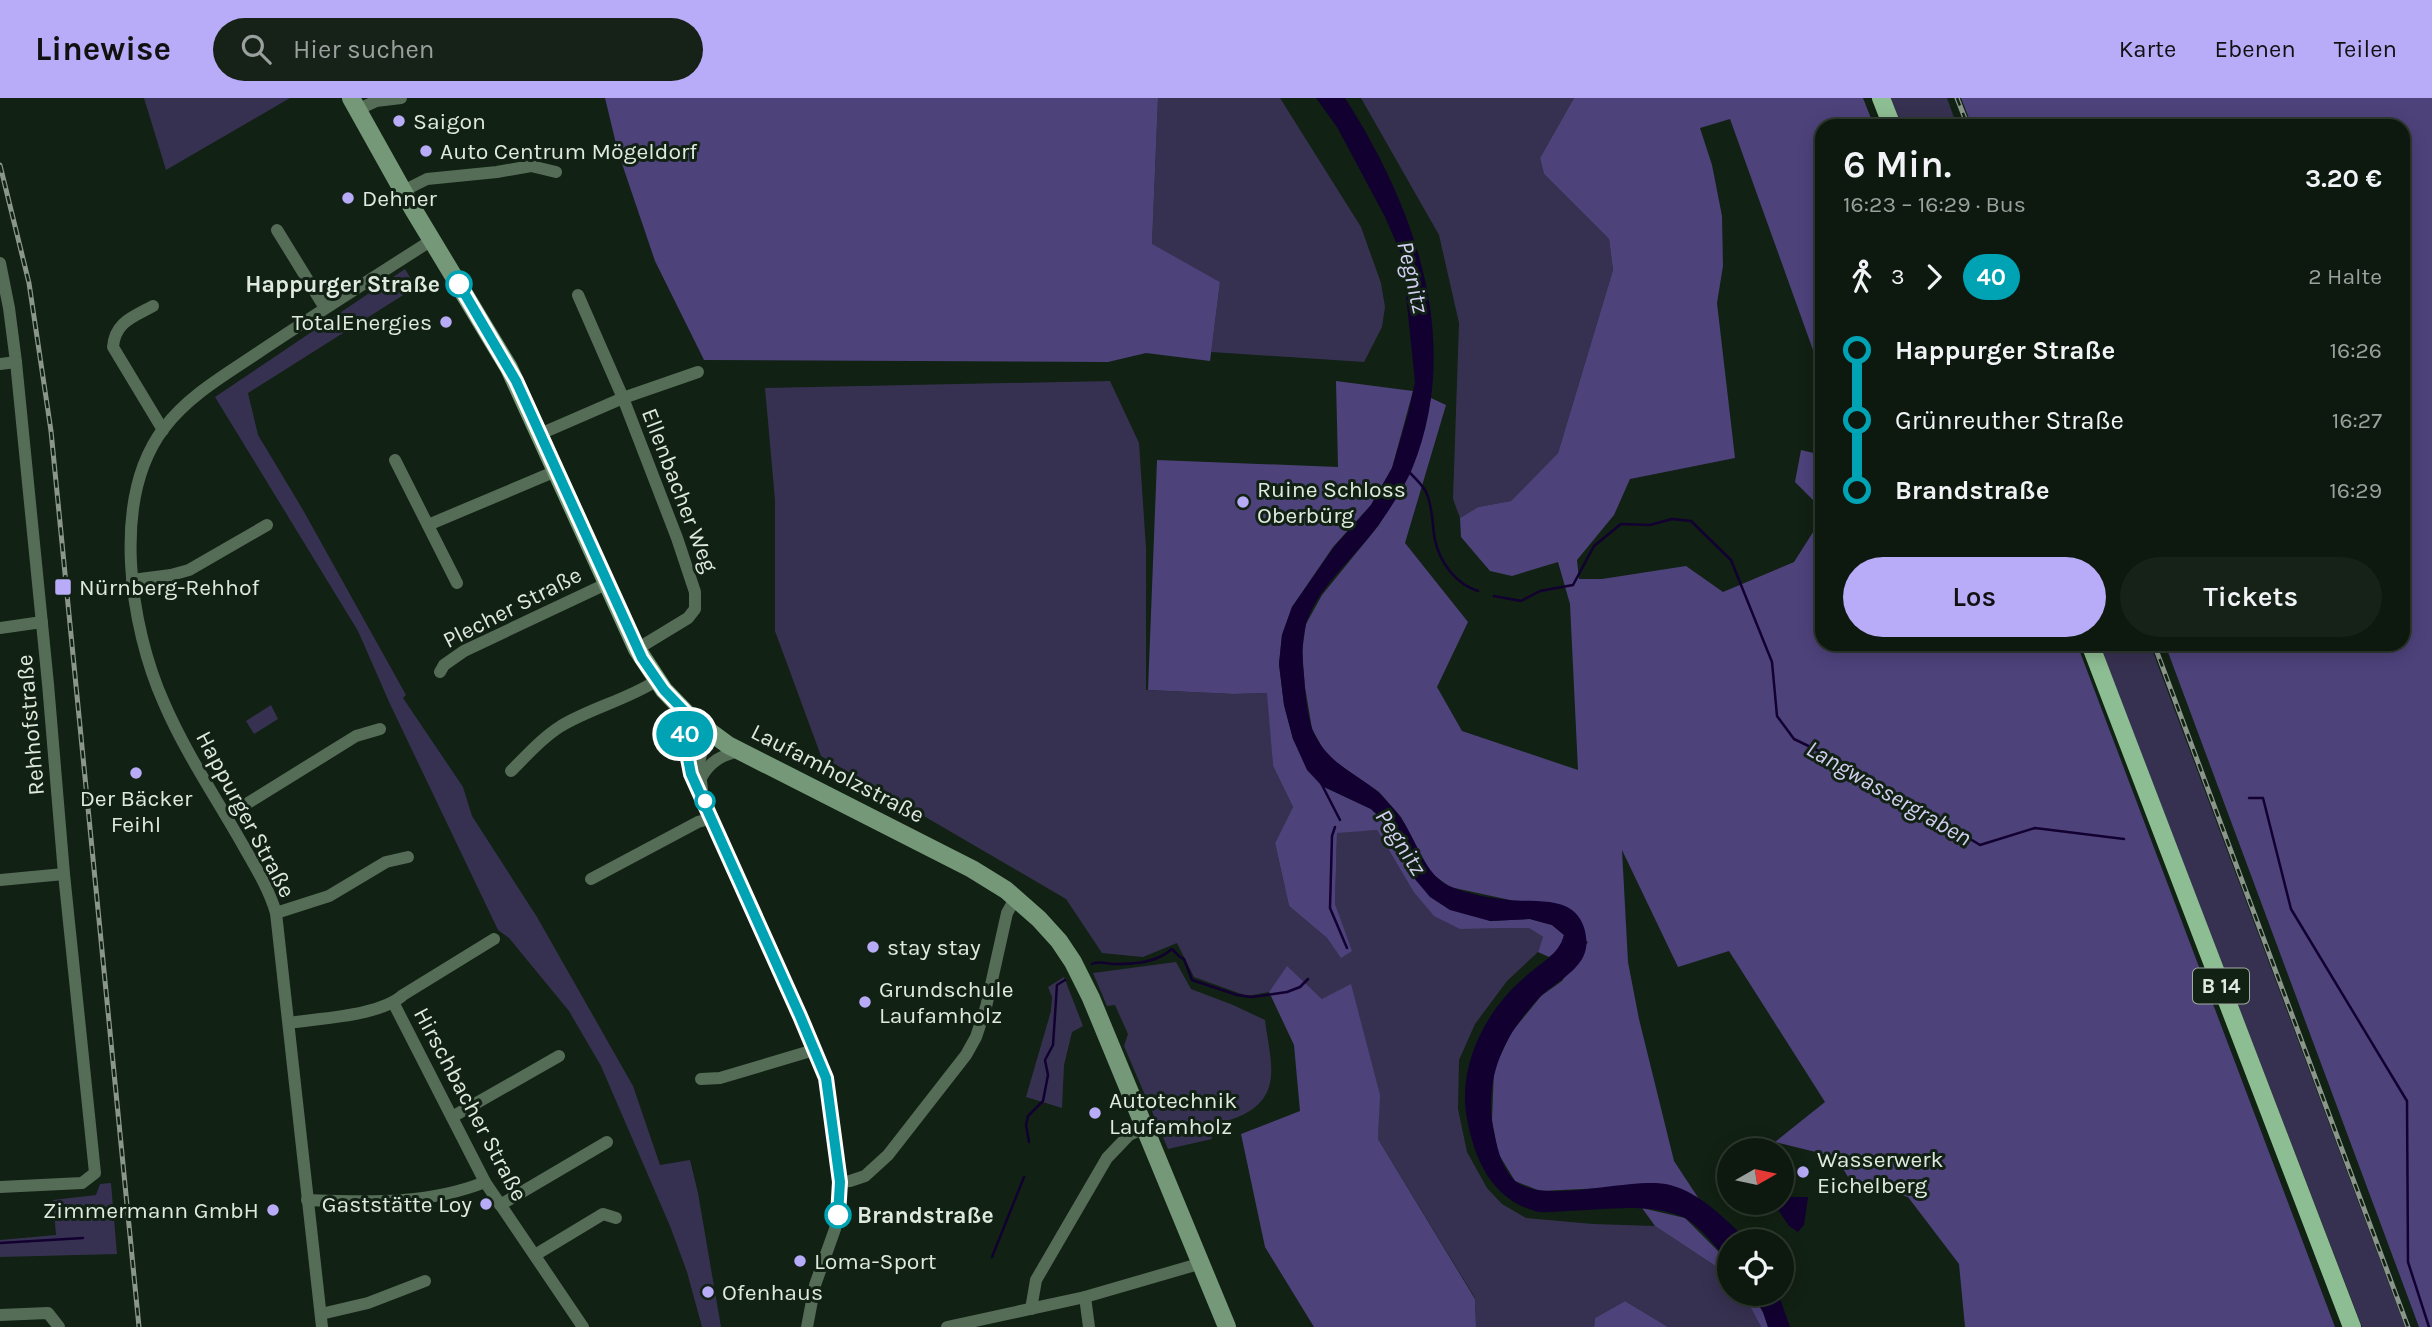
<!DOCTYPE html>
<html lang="de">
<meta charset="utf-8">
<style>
:root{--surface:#0d190e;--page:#162217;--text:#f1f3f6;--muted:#9aa09e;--line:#2d382e;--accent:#b8abf7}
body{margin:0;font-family:Karla,sans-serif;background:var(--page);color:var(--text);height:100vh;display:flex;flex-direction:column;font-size:26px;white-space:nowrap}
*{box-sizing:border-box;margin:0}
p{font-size:23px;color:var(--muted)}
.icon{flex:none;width:38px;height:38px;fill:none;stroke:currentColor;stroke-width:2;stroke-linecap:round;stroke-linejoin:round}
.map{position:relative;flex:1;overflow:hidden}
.sheet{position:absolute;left:1815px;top:21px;width:595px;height:532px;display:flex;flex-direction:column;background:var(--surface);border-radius:21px;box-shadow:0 4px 18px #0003,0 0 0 2px var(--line)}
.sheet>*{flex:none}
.badge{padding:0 14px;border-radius:23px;font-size:24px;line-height:46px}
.needle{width:46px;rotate:81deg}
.buttons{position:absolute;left:1717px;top:1040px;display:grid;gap:14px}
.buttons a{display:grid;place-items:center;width:77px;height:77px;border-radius:50%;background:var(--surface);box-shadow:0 4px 18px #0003,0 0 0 2px var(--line);font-size:35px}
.map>.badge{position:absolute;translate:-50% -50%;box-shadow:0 0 0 4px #fff}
.legs{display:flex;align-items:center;gap:10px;height:77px;padding:0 28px;font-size:23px}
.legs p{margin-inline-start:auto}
.headline{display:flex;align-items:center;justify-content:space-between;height:119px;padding:0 28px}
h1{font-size:38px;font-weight:600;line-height:52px}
.action{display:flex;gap:14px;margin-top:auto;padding:14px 28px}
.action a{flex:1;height:80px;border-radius:42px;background:var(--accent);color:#111;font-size:28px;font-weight:600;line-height:80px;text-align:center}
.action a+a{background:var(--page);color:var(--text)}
ul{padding:0 28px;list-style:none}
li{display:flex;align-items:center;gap:24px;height:70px;font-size:26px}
li i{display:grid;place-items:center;width:10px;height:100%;margin:0 9px;background:currentColor}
li i::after{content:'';width:18px;height:18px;margin:-9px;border:5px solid;border-radius:50%;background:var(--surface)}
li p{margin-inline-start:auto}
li:first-child i{background:linear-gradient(#0000 50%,currentColor 0)}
li:last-child i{background:linear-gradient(currentColor 50%,#0000 0)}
header{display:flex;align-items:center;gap:42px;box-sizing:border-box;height:98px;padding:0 35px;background:var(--accent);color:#111}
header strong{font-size:33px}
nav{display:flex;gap:38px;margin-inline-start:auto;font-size:24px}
.search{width:490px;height:63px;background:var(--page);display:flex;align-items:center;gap:18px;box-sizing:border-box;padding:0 24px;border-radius:38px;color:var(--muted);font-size:26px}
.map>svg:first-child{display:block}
.green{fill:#373151}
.forest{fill:#4e427b}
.water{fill:#120031}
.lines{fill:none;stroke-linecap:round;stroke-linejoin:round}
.stream{stroke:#120031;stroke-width:2.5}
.street{stroke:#556c57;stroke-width:12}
.secondary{stroke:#759978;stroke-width:18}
.primary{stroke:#8dbd92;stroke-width:18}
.rail-casing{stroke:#8a968b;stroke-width:5}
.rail{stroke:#112113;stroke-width:2.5;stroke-dasharray:8;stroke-linecap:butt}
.line-1-casing{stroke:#fff;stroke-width:16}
.line-1{stroke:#00a3b4;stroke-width:10}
.poi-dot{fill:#b8abf7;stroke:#112113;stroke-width:2.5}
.stop-1-dot{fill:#fff;stroke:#00a3b4;stroke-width:3.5}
.labels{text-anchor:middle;stroke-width:6;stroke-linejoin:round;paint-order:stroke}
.shield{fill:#112113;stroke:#a1ada2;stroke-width:2}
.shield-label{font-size:21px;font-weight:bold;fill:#dfe9e0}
.poi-label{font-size:23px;fill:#dfe9e0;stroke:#112113;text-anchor:start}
.stop-label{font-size:23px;font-weight:bold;fill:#dfe9e0;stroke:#112113;text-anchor:end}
.street-label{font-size:23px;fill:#dfe9e0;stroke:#112113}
.water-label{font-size:24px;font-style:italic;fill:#d3cef1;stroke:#112113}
</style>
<header>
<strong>Linewise</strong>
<div class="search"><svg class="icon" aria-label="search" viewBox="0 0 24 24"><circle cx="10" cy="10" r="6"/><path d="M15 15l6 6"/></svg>Hier suchen</div>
<nav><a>Karte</a><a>Ebenen</a><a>Teilen</a></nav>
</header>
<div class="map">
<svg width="2432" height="1229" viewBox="0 0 2432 1229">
<rect width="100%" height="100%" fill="#112113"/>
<g class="green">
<polygon points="144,0 290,0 166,72"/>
<polygon points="1158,0 1280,0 1361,129 1381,185 1385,209 1382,229 1364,264 1211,254 1220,184 1152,147"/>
<polygon points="1361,0 1574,0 1540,60 1544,76 1609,141 1613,172 1558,355 1511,403 1478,409 1460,420 1453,401 1459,225 1439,137"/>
<polygon points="1889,0 1947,0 1957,28 1899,28"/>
<polygon points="405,171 416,189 248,295 258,337 303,412 406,597 403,600 463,689 472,718 537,819 633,988 660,1067 690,1062 698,1095 721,1229 702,1229 687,1174 670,1128 601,968 569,913 509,840 498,832 390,606 358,533 215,299"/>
<polygon points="1110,283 1139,345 1146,450 1146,592 1234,596 1268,595 1273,668 1293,709 1275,745 1289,808 1327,840 1341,859 1335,806 1337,734 1377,732 1413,793 1460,831 1529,830 1543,839 1538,854 1507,883 1475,926 1459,962 1458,1011 1467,1054 1487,1090 1502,1106 1526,1120 1593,1126 1655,1128 1729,1177 1729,1195 1743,1195 1761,1229 1668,1229 1625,1203 1595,1220 1594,1229 1476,1229 1475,1200 1378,1041 1379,997 1322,901 1287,869 1269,894 1247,898 1194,879 1177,845 1143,859 1102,855 1066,801 821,658 775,533 775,402 765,290"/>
<polygon points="2099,546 2150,546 2405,1229 2362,1229"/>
<polygon points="271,607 278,621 254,636 246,623"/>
<path d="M1176,864L1191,891L1233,907L1265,922C1270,963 1285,999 1238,1019C1229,1023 1219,1024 1210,1026L1212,1041L1168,1051L1124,948L1128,936L1115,907L1107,908L1093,875Z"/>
<polygon points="1064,879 1083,928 1072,934 1064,967 1062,1010 1026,999 1051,913 1052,899 1048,889"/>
<polygon points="111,1085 117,1156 0,1159 0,1142 56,1137 53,1102 96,1097 100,1086"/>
</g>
<g class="forest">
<polygon points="605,0 1158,0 1152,146 1220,184 1210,263 1146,255 1108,264 704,262 655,163 618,54"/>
<polygon points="1574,0 1863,0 1874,28 1822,28 1822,277 1730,21 1700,30 1712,67 1722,118 1723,168 1717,205 1735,360 1630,381 1614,417 1577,462 1579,481 1602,481 1686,468 1723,494 1794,464 1822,420 1822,546 2077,546 2335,1229 1965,1229 1959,1166 1908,1099 1848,1079 1836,1059 1775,1044 1825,1004 1729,853 1678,869 1622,752 1628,864 1639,921 1674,1063 1699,1101 1669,1087 1540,1093 1515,1083 1498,1055 1492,1022 1494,971 1511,935 1541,898 1562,883 1588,844 1510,802 1450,789 1431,775 1401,719 1379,694 1327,658 1312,631 1305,589 1302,553 1306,526 1322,497 1379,427 1410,375 1431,300 1446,307 1405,445 1468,524 1437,589 1462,633 1578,672 1570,506 1558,464 1512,478 1490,473 1461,439 1460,420 1478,409 1511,403 1558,355 1613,172 1609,141 1544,76 1540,60"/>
<polygon points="1961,0 2432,0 2432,1229 2419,1229 2165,546 2403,546 2403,28 1972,28"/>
<polygon points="1336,283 1413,293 1392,370 1371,407 1333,449 1292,509 1282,537 1279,566 1284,607 1293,641 1322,688 1371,711 1385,724 1414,780 1490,823 1530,821 1552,827 1564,837 1560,851 1549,859 1538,854 1543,839 1529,830 1460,831 1434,818 1413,793 1377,732 1337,735 1335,806 1352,853 1341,860 1327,840 1289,808 1275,745 1293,709 1273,668 1267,595 1234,596 1148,592 1157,362 1338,369"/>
<polygon points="1801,352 1822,357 1822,411 1795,384"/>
<polygon points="1287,868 1322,901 1351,886 1380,997 1378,1041 1475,1201 1476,1229 1314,1229 1265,1149 1241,1036 1300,1013 1294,947 1269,894"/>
<polygon points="1642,1110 1685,1120 1729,1164 1729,1177 1655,1128"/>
<polygon points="1743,1195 1751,1195 1763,1214 1768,1229 1761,1229"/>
<polygon points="1625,1203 1668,1229 1594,1229 1595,1220"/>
</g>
<g class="water">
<path d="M1316,0H1345C1415,109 1464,244 1412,371C1406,386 1389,413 1379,426C1357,458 1314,491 1305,530C1302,546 1302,562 1304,578C1305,595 1307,617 1313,633C1326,663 1352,674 1376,692C1384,699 1391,708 1398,716C1417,740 1423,779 1454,790C1472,797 1491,800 1509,802C1528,804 1556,800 1572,812C1581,819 1585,829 1586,839C1591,869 1557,882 1540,899C1505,935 1484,979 1493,1030C1497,1047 1500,1067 1513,1081C1541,1110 1632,1077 1670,1087C1701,1095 1726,1122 1748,1143H1729V1164C1718,1151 1698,1126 1683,1119C1647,1104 1604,1112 1567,1113C1557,1113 1544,1116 1535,1113C1489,1100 1473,1057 1466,1015C1459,964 1487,911 1525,879C1540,865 1559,857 1564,837L1552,827L1530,821L1490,823L1450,812L1430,799L1414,780L1385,724L1371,711L1322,688L1307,672L1293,641L1284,607L1279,566L1282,537L1292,509L1334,449L1371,407L1392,370L1408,316L1415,284L1402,158L1385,119L1337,29Z"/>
<polygon points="1788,1099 1808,1099 1804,1127 1798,1134 1789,1128 1773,1104 1782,1104 1782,1101"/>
<polygon points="1751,1195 1778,1195 1790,1229 1768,1229 1763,1214"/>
</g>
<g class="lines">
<g class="stream">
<path d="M1408,373C1414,379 1422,386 1426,394C1433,408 1432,427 1435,442C1440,465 1456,486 1478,493"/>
<polyline points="1494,498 1521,503 1540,493 1573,487 1594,448 1621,426 1650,427 1672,421 1691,423 1731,462 1772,564 1777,618 1794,641 1854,670 1980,747 2035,730 2124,741"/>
<polyline points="1321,685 1340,722"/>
<polyline points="2249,700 2263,700 2291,811 2407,1003 2408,1164 2429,1229"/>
<polyline points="1335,729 1332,738 1330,810 1347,850"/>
<path d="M1092,866C1100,862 1105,866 1114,866C1135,866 1156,865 1172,851L1180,859L1184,861L1192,882L1237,897L1252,899L1287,894L1300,889L1308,881"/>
<polyline points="1029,1044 1026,1027 1028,1018 1043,1003 1048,977 1045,962 1053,947 1057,887 1065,882"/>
<polyline points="0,1145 83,1140"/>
<polyline points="992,1159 1024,1079"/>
</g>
<g class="street">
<polyline points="357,12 376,3 401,0"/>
<polyline points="403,93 427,81 497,74 531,68 556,74"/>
<polyline points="277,132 325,210"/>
<polyline points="0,165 9,210 16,264 48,586 64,776 95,1075 82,1085 0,1089"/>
<polyline points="578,197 623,300 677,440 695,494 695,511 688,520 637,551"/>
<path d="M153,208C133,219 115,224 113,249L163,332"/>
<polyline points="0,266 16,264"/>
<polyline points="540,336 623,300 698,274"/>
<polyline points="395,362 457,485"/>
<polyline points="428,427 556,373"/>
<polyline points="132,482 171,477 189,472 267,427"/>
<polyline points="0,530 42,524"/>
<polyline points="440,574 444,567 464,553 606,486"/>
<polyline points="690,619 684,640 691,676 791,898 826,980 840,1084 837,1119 835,1131 815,1187 807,1229"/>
<path d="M511,673C527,657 542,640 561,628C591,610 626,602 656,583"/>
<path d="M701,680C710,663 722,657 740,653"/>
<polyline points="702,692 699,666 706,632"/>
<polyline points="227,718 356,638 380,631"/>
<polyline points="591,781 698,724 712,720"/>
<polyline points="0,782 64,776"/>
<polyline points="276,815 329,798 386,764 408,759"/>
<polyline points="394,906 485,1084 583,1229"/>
<path d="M289,925C321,920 380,918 403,897L494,841"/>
<polyline points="701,981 720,980 814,952"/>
<polyline points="452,1019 559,958"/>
<polyline points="840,1084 850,1083 865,1078 888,1057 966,957 976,939 986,909 1007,815 1016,799"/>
<path d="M307,1102C366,1104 428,1107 485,1084"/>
<polyline points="500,1107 607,1044"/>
<polyline points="535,1157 603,1116 616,1120"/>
<polyline points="1085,1199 1089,1229"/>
<polyline points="1031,1211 1036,1182 1107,1060 1129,1037 1146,1029"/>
<polyline points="321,1216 368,1205 425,1183"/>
<polyline points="0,1217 48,1215 59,1229"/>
<path d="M322,1229L276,815C269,791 256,770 244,749C217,701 186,656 164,605C130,529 110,401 164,330C189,297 225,277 259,254C316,216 374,179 432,142"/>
<polyline points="947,1229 1085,1199 1202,1165"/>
</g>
<polyline class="secondary" points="351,0 413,111 509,270 637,551 664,592 690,619 728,647 972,771 1006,792 1039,821 1059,843 1073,864 1091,900 1227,1229"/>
<g class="primary">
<polyline points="1881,0 1892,28"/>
<polyline points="2090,546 2352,1229"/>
</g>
<g class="rail-casing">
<g id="rail">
<polyline points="1957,0 1968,28"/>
<polyline points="0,67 29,185 51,333 139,1229"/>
<polyline points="2154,546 2408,1229"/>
</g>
</g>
<use href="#rail" class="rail"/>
</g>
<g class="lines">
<g class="line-1-casing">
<polyline id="line-1" points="459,186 516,283 642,560 664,592 690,619 684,640 691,676 800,918 826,980 840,1084 838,1117"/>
</g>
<use href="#line-1" class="line-1"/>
</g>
<g class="poi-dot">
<circle cx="399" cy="23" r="7"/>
<circle cx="426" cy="53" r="7"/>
<circle cx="348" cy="100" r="7"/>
<circle cx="446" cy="224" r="7"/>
<circle cx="1243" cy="404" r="7"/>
<rect x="54" y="480" width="18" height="18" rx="3.5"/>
<circle cx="136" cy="675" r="7"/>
<circle cx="873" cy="849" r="7"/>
<circle cx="865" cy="904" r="7"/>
<circle cx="1095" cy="1015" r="7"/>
<circle cx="1803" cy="1074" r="7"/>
<circle cx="486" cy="1106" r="7"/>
<circle cx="273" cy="1112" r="7"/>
<circle cx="800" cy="1163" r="7"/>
<circle cx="708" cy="1194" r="7"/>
</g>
<g class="stop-1-dot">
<circle cx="459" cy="186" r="12"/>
<circle cx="705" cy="703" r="9"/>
<circle cx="838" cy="1117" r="12"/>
</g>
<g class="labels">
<rect class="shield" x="2193" y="870.5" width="56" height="35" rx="5"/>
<g class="shield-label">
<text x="2221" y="895">B 14</text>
</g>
<g class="poi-label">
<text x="413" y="31">Saigon</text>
<text x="440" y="61">Auto Centrum Mögeldorf</text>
<text x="362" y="108">Dehner</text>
<text x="432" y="232" text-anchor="end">TotalEnergies</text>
<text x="1257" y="399">Ruine Schloss<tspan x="1257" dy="26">Oberbürg</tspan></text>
<text x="79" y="497">Nürnberg-Rehhof</text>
<text x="136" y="708" text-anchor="middle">Der Bäcker<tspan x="136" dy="26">Feihl</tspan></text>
<text x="887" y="857">stay stay</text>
<text x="879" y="899">Grundschule<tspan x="879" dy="26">Laufamholz</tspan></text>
<text x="1109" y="1010">Autotechnik<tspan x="1109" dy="26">Laufamholz</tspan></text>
<text x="1817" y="1069">Wasserwerk<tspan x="1817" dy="26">Eichelberg</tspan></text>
<text x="472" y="1114" text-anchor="end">Gaststätte Loy</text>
<text x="259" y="1120" text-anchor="end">Zimmermann GmbH</text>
<text x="814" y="1171">Loma-Sport</text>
<text x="722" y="1202">Ofenhaus</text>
</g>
<g class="stop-label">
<text x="440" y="194">Happurger Straße</text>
<text x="857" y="1125" text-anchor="start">Brandstraße</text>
</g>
<g class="street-label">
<text transform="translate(680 392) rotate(69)" y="8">Ellenbacher Weg</text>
<text transform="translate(512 509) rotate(-27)" y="8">Plecher Straße</text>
<text transform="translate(30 627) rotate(-95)" y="8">Rehhofstraße</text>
<text transform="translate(838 675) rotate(27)" y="8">Laufamholzstraße</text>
<text transform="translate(246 716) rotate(62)" y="8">Happurger Straße</text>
<text transform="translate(471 1006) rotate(62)" y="8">Hirschbacher Straße</text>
</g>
<g class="water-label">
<text transform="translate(1413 179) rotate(77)" y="8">Pegnitz</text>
<text transform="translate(1889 695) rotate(30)" y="8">Langwassergraben</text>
<text transform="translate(1401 744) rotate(57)" y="8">Pegnitz</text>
</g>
</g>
</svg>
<div class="buttons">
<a><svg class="needle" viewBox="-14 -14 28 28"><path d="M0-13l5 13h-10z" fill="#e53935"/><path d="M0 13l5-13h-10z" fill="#9aa09e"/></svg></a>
<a><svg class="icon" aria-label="locate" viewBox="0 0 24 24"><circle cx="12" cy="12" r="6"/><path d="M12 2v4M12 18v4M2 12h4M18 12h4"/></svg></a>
</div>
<b class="badge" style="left:685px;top:636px;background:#00a3b4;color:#fff">40</b>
<section class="sheet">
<div class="headline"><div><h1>6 Min.</h1><p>16:23 – 16:29 · Bus</p></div><b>3.20 €</b></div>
<div class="legs"><svg class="icon" aria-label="walk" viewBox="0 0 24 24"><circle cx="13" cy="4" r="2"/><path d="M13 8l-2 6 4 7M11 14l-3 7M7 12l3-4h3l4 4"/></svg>3<svg class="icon" aria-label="forward" viewBox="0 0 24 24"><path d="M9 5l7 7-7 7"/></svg><b class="badge" style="background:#00a3b4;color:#fff">40</b><p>2 Halte</p></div>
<ul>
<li><i style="color:#00a3b4"></i><b>Happurger Straße</b><p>16:26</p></li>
<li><i style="color:#00a3b4"></i><span>Grünreuther Straße</span><p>16:27</p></li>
<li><i style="color:#00a3b4"></i><b>Brandstraße</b><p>16:29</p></li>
</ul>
<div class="action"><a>Los</a><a>Tickets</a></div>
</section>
</div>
